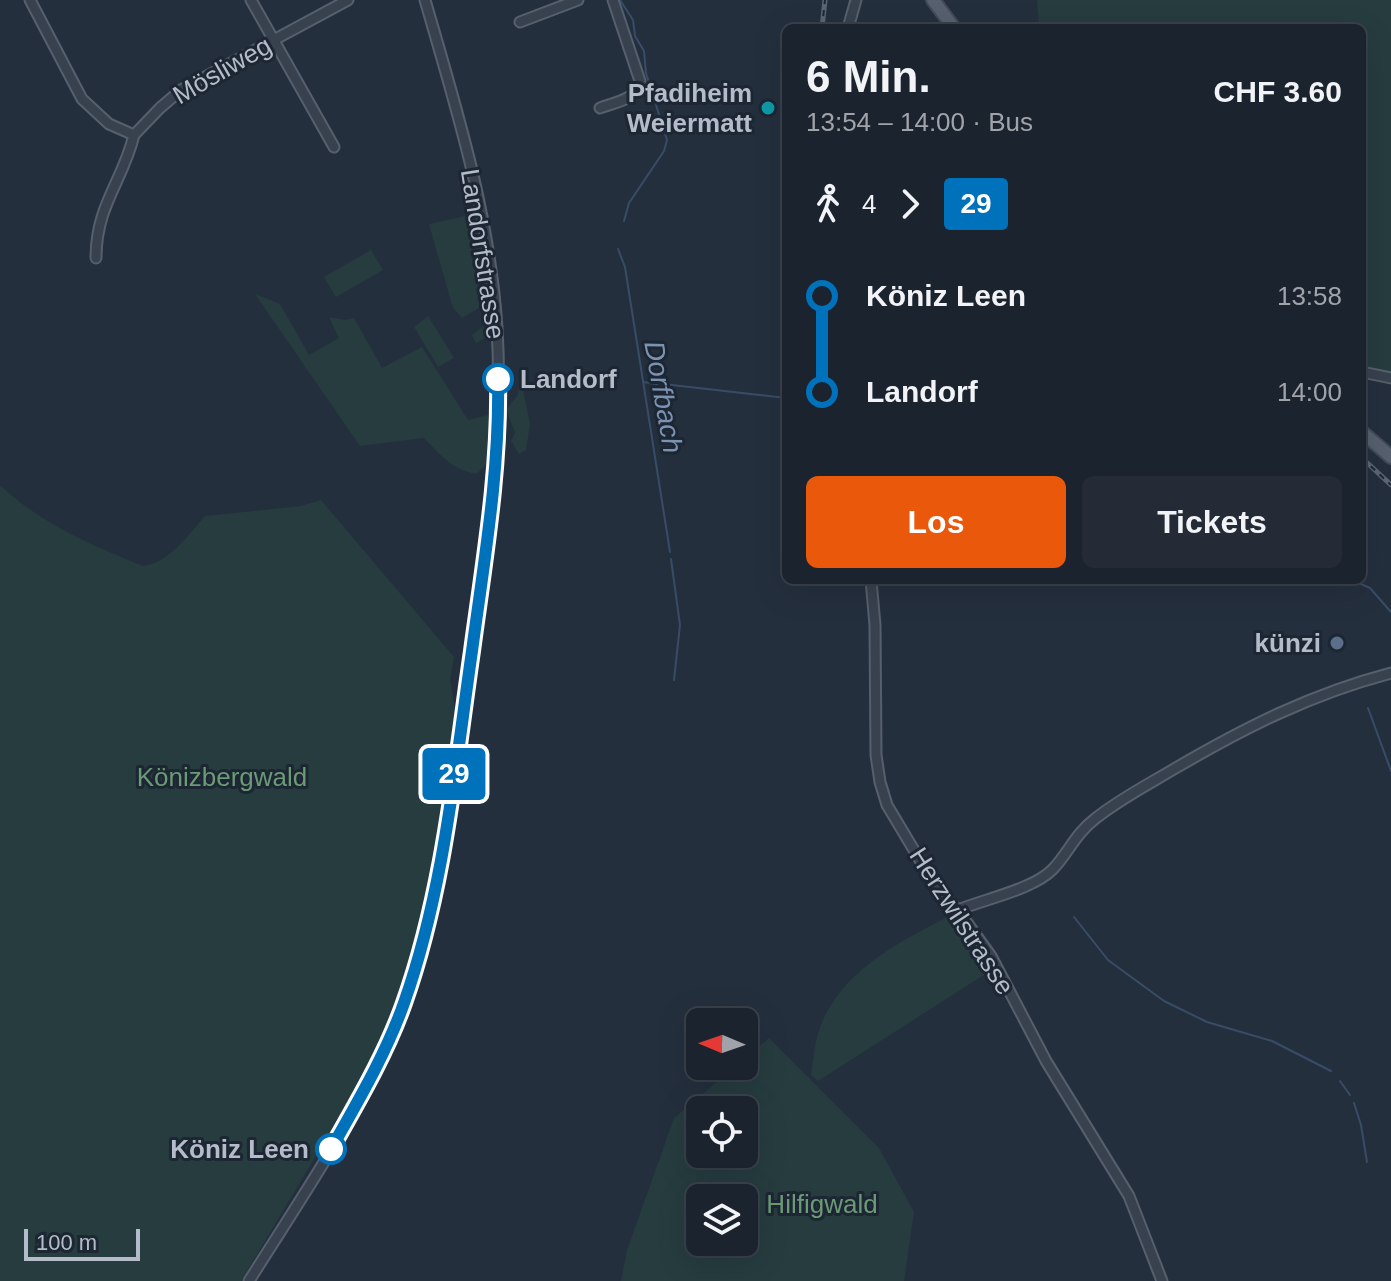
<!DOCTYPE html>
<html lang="de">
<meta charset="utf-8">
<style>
:root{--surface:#1b232e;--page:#242b36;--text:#f1f3f6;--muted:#a0a4aa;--line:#39404a;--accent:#ea580c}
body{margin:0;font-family:Arial,sans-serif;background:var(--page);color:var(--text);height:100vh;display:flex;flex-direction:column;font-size:30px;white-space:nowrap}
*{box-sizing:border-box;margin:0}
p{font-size:26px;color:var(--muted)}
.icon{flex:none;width:44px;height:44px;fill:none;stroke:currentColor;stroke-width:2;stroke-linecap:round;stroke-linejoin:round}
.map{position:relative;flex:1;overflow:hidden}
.sheet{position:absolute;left:782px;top:24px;width:584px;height:560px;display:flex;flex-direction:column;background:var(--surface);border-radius:12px;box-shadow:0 8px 32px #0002,0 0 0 2px var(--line)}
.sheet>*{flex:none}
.badge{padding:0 16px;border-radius:6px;font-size:28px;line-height:52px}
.needle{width:52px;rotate:272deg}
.controls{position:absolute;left:686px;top:1008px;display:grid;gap:16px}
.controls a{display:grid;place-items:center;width:72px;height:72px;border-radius:12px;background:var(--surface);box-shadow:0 8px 32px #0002,0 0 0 2px var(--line);font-size:40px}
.scale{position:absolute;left:24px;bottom:20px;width:116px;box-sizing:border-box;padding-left:8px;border:4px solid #b4bcc9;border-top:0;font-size:22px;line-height:28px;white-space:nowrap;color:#b4bcc9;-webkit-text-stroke:6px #1d2633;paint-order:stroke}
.map>.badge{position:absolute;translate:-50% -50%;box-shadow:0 0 0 4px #fff}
.legs{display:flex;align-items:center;gap:12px;height:88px;padding:0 24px;font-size:26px}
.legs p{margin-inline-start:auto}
.headline{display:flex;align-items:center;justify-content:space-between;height:136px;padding:0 24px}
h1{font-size:44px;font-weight:700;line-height:60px}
.button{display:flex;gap:16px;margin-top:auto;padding:16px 24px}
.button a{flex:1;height:92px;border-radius:12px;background:var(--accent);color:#fff;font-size:32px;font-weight:700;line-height:92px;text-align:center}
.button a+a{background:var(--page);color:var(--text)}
ul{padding:0 24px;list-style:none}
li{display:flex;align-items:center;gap:28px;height:96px;font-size:30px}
li i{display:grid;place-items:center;width:12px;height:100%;margin:0 10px;background:currentColor}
li i::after{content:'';width:20px;height:20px;margin:-10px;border:6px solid;border-radius:50%;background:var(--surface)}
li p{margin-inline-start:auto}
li:first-child i{background:linear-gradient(#0000 50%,currentColor 0)}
li:last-child i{background:linear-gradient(currentColor 50%,#0000 0)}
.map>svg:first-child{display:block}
.green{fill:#263c3f;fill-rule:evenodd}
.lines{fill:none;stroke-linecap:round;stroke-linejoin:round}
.stream{stroke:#394c67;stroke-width:2}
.minor-casing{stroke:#565f6c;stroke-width:13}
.major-casing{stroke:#414a57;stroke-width:16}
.minor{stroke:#38414e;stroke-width:9}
.major{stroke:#56606e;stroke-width:12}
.rail-casing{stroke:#5a6575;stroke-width:5}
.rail{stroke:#1d2633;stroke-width:2;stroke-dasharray:6;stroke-linecap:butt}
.line-1-casing{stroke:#fff;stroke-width:18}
.line-1{stroke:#0072bc;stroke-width:12}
.culture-dot{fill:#0f9aa8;stroke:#1d2633;stroke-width:3}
.stop-1-dot{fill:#fff;stroke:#0072bc;stroke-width:4}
.service-dot{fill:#5c6f8a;stroke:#1d2633;stroke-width:3}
.labels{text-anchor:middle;stroke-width:6;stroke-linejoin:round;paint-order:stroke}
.street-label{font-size:26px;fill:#b4bcc9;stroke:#1d2633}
.poi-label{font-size:26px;font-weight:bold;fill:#b4bcc9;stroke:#1d2633;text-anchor:end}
.stop-label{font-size:26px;font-weight:bold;fill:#b4bcc9;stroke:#1d2633;text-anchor:start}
.park-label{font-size:26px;fill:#6b9a76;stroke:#1d2633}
.water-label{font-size:28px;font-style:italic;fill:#7c92b1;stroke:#1d2633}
</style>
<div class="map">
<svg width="1391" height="1281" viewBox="0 0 1391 1281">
<rect width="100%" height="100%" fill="#242f3e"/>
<g class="green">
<polygon points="1037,0 1391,0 1391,374 1362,367 1362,28 1039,28"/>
<polygon points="475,214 484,259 492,334 476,343 472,335 488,323 479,308 462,318 453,308 429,224"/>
<polygon points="371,250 383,270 336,297 324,277"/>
<path d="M255,294L280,304L309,355L339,338L329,317L345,320L354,318L382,368L422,347L468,420L492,414L490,462L476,474C451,469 441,455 424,438L360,446Z"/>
<polygon points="428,316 454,358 438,367 414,327"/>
<polygon points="519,370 530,424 526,450 519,454 511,441 515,433 506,409 518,395"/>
<path d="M0,485C41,524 91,545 143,566C169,563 188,535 205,516L301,506L321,500L454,657L450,680L456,716L434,866L411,961L396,1005L378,1049L353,1094L241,1281H0Z"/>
<path d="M951,915L959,917L976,941L972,945L979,944L993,969L818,1081L811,1075C814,1056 815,1037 823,1020C847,967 902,941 951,915Z"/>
<path d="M769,1038L879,1148L914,1212L904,1281H621L627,1250L674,1118L736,1066H744V1059ZM700,1110H744V1154H700ZM700,1198H744V1242H700Z"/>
</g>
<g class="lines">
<g class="stream">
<polyline points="620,0 633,20 635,36 644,51 646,73 667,140 664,151 629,203 624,221"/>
<polyline points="618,249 625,267 670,552"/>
<polyline points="643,382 657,384"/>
<polyline points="663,384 786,398"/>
<polyline points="671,559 680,625 674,680"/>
<polyline points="1352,580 1370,588 1391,612"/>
<polyline points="1368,708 1391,771"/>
<polyline points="1074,917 1108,960 1164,1001 1207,1022 1272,1041 1331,1071"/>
<polyline points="1340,1081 1350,1095"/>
<polyline points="1354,1103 1361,1125 1367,1162"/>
</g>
<g class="minor-casing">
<g id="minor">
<polyline points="30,0 82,99 109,124 134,135"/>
<polyline points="251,0 334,147"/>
<polyline points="520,22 578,0"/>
<polyline points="848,28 856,0"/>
<path d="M600,108C616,102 636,100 640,81L613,0"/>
<path d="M96,258C96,205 123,181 134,135L160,108L181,90L348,0"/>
<polyline points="1362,372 1391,378"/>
<polyline points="871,580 875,625 876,755 880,782 887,805 939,892 958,910 991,956 1046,1061 1129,1196 1162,1281"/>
<path d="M958,910C985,899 1034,889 1053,869C1069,852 1075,834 1096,818C1120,799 1147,785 1174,769C1244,728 1311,694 1391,673"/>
<path d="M249,1281C301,1198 359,1115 396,1024C436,927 448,819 463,716C481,587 505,458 497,328C490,216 456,107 425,0"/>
</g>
</g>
<g class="major-casing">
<g id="major">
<polyline points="933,0 954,28"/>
<polyline points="1362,432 1391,457"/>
</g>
</g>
<use href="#minor" class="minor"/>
<use href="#major" class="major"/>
<g class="rail-casing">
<g id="rail">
<polyline points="822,28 825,0"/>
<polyline points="1362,458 1391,485"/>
</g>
</g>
<use href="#rail" class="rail"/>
</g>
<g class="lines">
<g class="line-1-casing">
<path id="line-1" d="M331,1149C358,1101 386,1054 404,1003C444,890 455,768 472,651C484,561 500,471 498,379"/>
</g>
<use href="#line-1" class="line-1"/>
</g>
<circle class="culture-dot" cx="768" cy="108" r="8"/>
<g class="stop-1-dot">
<circle cx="498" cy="379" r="14"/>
<circle cx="331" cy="1149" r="14"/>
</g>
<circle class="service-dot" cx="1337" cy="643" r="8"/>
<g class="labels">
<g class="street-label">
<text transform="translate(222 70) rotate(-30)" y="9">Mösliweg</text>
<text transform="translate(483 254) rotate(81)" y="9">Landorfstrasse</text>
<text transform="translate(962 921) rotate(57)" y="9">Herzwilstrasse</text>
</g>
<g class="poi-label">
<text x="752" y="102">Pfadiheim<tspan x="752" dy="30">Weiermatt</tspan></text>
<text x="1321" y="652">künzi</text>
</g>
<g class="stop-label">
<text x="520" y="388">Landorf</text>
<text x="309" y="1158" text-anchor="end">Köniz Leen</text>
</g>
<g class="park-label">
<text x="222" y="786">Könizbergwald</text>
<text x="822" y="1213">Hilfigwald</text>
</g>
<g class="water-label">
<text transform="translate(664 397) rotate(80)" y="10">Dorfbach</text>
</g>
</g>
</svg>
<div class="controls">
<a><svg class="needle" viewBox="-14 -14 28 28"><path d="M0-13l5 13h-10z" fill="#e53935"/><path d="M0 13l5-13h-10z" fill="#a0a4aa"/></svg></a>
<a><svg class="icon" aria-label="locate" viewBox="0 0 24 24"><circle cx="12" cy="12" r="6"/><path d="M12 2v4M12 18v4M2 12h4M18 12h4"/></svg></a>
<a><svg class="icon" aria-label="layers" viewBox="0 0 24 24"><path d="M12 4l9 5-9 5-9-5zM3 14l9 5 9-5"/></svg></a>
</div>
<div class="scale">100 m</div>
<b class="badge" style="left:454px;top:774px;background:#0072bc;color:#fff">29</b>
<section class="sheet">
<div class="headline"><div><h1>6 Min.</h1><p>13:54 – 14:00 · Bus</p></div><b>CHF 3.60</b></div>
<div class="legs"><svg class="icon" aria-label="walk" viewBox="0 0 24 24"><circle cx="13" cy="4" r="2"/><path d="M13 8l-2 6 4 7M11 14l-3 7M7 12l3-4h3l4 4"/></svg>4<svg class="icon" aria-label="forward" viewBox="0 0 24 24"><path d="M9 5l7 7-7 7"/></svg><b class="badge" style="background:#0072bc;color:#fff">29</b></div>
<ul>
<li><i style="color:#0072bc"></i><b>Köniz Leen</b><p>13:58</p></li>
<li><i style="color:#0072bc"></i><b>Landorf</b><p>14:00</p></li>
</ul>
<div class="button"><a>Los</a><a>Tickets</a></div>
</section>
</div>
